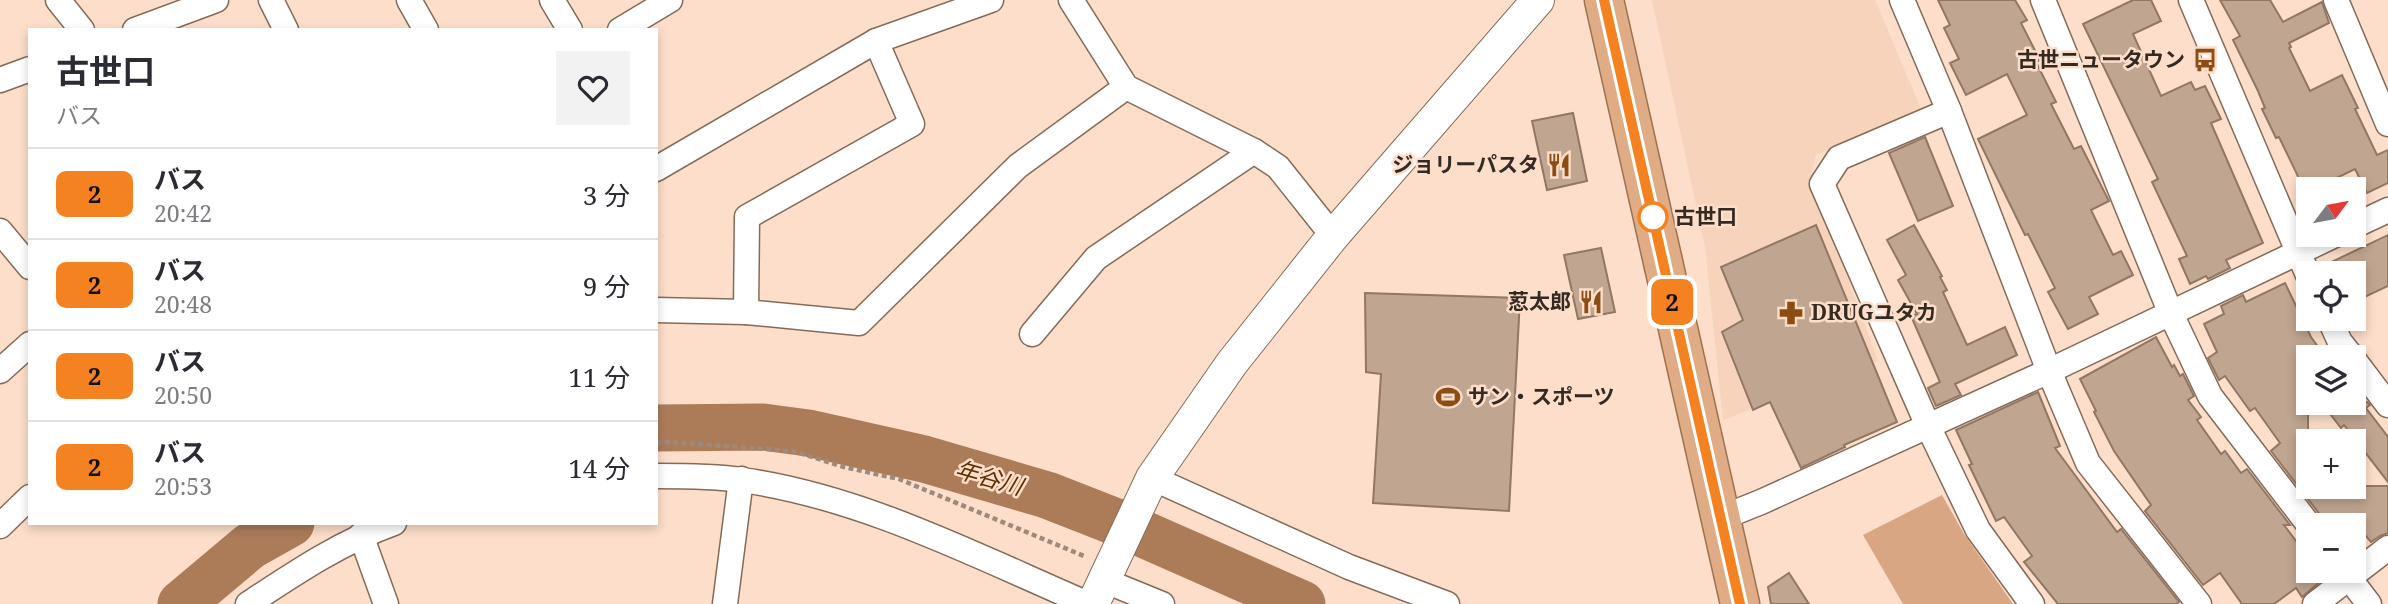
<!DOCTYPE html>
<html lang="ja">
<meta charset="utf-8">
<style>
:root{--surface:#fff;--page:#f2f2f3;--text:#2b2b33;--muted:#7c7c81;--line:#e1e1e2}
body{margin:0;font-family:"Noto Serif","Noto Sans JP",serif;background:var(--page);color:var(--text);height:100vh;display:flex;flex-direction:column;font-size:26px;white-space:nowrap}
*{box-sizing:border-box;margin:0}
p{font-size:23px;color:var(--muted)}
.icon{flex:none;width:38px;height:38px;fill:none;stroke:currentColor;stroke-width:2;stroke-linecap:round;stroke-linejoin:round}
.map{position:relative;flex:1;overflow:hidden}
.panel{position:absolute;left:28px;top:28px;width:630px;height:497px;display:flex;flex-direction:column;background:var(--surface);border-radius:0px;box-shadow:0 4px 10px #0003}
.panel>*{flex:none}
.badge{padding:0 14px;border-radius:10px;font-size:24px;line-height:46px}
.needle{width:46px;rotate:58deg}
.fabs{position:absolute;left:2296px;top:177px;display:grid;gap:14px}
.fabs a{display:grid;place-items:center;width:70px;height:70px;border-radius:0px;background:var(--surface);box-shadow:0 4px 10px #0003;font-size:35px}
.map>.badge{position:absolute;translate:-50% -50%;box-shadow:0 0 0 4px #fff}
.round{display:grid;place-items:center;flex:none;width:74px;height:74px;border-radius:0px;background:var(--page)}
.headline{display:flex;align-items:center;justify-content:space-between;height:119px;padding:0 28px}
h1{font-size:33px;font-weight:700;line-height:52px}
ul{padding:0;list-style:none}
li{display:flex;align-items:center;gap:21px;height:91px;padding:0 28px;border-top:2px solid var(--line)}
li div{flex:1}
li b{display:block;font-size:26px}
li em{font-style:normal}
li .badge{min-width:77px;font-weight:700;text-align:center}
.map>svg:first-child{display:block}
.built{fill:#f6d3ba}
.green{fill:#d8a683}
.lines{fill:none;stroke-linecap:round;stroke-linejoin:round}
.river{stroke:#ac7c59;stroke-width:47}
.building{fill:#c0a591;stroke:#917764;stroke-width:2}
.minor-casing{stroke:#846b59;stroke-width:27}
.tertiary-casing{stroke:#846b59;stroke-width:34}
.trunk-casing{stroke:#9e714f;stroke-width:41}
.path{stroke:#9e897b;stroke-width:4.5;stroke-dasharray:5 3.5;stroke-linecap:butt}
.minor{stroke:#fff;stroke-width:24}
.tertiary{stroke:#fff;stroke-width:32}
.trunk{stroke:#dfac86;stroke-width:38}
.line-casing{stroke:#fff;stroke-width:16}
.line{stroke:#f58220;stroke-width:10}
.stop-dot{fill:#fff;stroke:#f58220;stroke-width:3.5}
.labels{text-anchor:middle;stroke-width:5;stroke-linejoin:round;paint-order:stroke}
.poi-label{font-size:21px;font-weight:bold;fill:#352a22;stroke:#fcdeca;text-anchor:end}
.stop-label{font-size:21px;font-weight:bold;fill:#352a22;stroke:#fcdeca;text-anchor:start}
.water-label{font-size:23px;font-style:italic;fill:#5f2f02;stroke:#fcdeca}
</style>
<div class="map">
<svg width="2388" height="604" viewBox="0 0 2388 604">
<rect width="100%" height="100%" fill="#fcdeca"/>
<polygon class="built" points="1652,0 1875,0 1921,109 1816,155 1810,179 1819,199 1878,361 1723,420 1705,246"/>
<polygon class="green" points="1942,495 1964,534 2013,604 1903,604 1863,535"/>
<g class="lines">
<g class="river">
<polyline points="656,428 763,427 808,433 924,459 1047,495 1116,522 1302,604"/>
<polyline points="181,604 250,546 291,523"/>
</g>
</g>
<g class="building">
<polygon points="1938,0 2015,0 2027,20 2021,23 2040,60 2036,62 2056,102 2051,104 2074,149 2081,146 2109,201 2091,210 2113,255 2121,251 2133,275 2089,297 2098,314 2068,329 2048,292 2055,288 2028,234 2025,235 1978,139 2027,115 2007,74 1966,95 1950,63 1959,59 1944,28 1950,25"/>
<polygon points="2133,0 2151,0 2161,21 2133,34 2161,96 2191,82 2195,90 2205,86 2221,119 2211,123 2263,243 2226,260 2230,268 2208,279 2206,276 2190,284 2179,259 2187,256 2152,182 2158,179 2083,24"/>
<polygon points="2220,0 2270,0 2283,22 2322,2 2329,23 2289,43 2291,47 2289,48 2310,91 2342,75 2358,108 2355,109 2377,155 2388,150 2388,183 2367,193 2355,169 2314,189 2308,189 2306,193 2279,137 2276,138 2262,109 2265,108 2258,91 2233,40 2240,36"/>
<polygon points="1573,113 1587,181 1547,190 1532,121"/>
<polygon points="1925,137 1953,206 1918,221 1889,153"/>
<polygon points="1816,225 1897,422 1844,445 1845,447 1801,468 1770,402 1753,410 1722,332 1743,320 1721,267"/>
<polygon points="1914,225 1942,276 1940,277 1947,290 1943,292 1967,345 2005,327 2017,355 1955,384 1961,395 1936,406 1928,388 1940,382 1911,316 1917,314 1898,280 1906,275 1887,240"/>
<polygon points="2388,235 2388,286 2354,302 2354,273 2322,273 2321,267"/>
<polygon points="1601,248 1615,312 1578,319 1564,255"/>
<polygon points="2285,283 2311,337 2324,355 2321,357 2308,357 2308,486 2388,486 2388,533 2380,536 2371,542 2366,536 2354,545 2354,525 2324,525 2321,516 2271,451 2280,443 2255,408 2250,411 2225,376 2219,380 2208,358 2217,352 2204,324 2224,314 2221,306 2243,295 2246,302"/>
<polygon points="1365,293 1520,298 1509,511 1373,503 1381,374 1366,372"/>
<polygon points="2156,337 2172,367 2174,365 2180,376 2183,374 2194,396 2188,400 2201,417 2197,420 2221,454 2225,451 2241,473 2247,469 2290,525 2284,525 2308,557 2308,570 2328,570 2329,574 2302,597 2296,588 2274,604 2242,604 2220,573 2203,585 2145,511 2151,505 2114,451 2094,412 2096,411 2080,379"/>
<polygon points="2038,392 2060,446 2055,448 2117,532 2121,529 2179,602 2176,604 2058,604 2024,562 2032,556 2004,517 1996,521 1969,465 1972,464 1956,430"/>
<polygon points="2354,392 2362,402 2367,402 2370,405 2366,408 2388,437 2388,482 2344,425 2341,428 2321,402 2354,402"/>
<polygon points="1789,573 1809,604 1771,604 1768,587"/>
</g>
<g class="lines">
<g class="minor-casing">
<g id="minor">
<polyline points="58,0 82,30"/>
<polyline points="271,0 286,30"/>
<polyline points="409,0 426,30"/>
<polyline points="552,0 570,30"/>
<polyline points="1071,0 1126,87 1254,151 1278,167 1333,236"/>
<polyline points="1902,0 1949,111 2049,371 2088,463 2199,604"/>
<polyline points="2043,0 2171,314 2210,396 2309,525"/>
<polyline points="2191,0 2308,275"/>
<polyline points="2336,0 2388,124"/>
<polyline points="135,30 216,0"/>
<polyline points="620,30 670,0"/>
<polyline points="0,80 30,69"/>
<polyline points="1949,111 1839,158 1822,184 1928,426 1978,530 2032,604"/>
<polyline points="656,169 876,41 991,0"/>
<polyline points="2354,226 2388,210"/>
<polyline points="0,231 30,267"/>
<polyline points="656,310 746,312 859,323 1018,166 1126,87"/>
<polyline points="746,312 747,217 912,124 876,41"/>
<polyline points="2329,318 2340,342 2352,357"/>
<polyline points="1032,334 1096,258 1254,151"/>
<polyline points="2354,360 2388,405"/>
<polyline points="0,371 30,344"/>
<path d="M656,476C684,476 714,476 742,480C863,497 976,556 1088,604"/>
<polyline points="1152,478 1349,567 1447,604"/>
<polyline points="1721,518 1761,502 2049,371 2337,234"/>
<polyline points="0,526 30,497"/>
<polyline points="361,535 386,604"/>
<polyline points="2343,570 2369,604"/>
<polyline points="1103,580 1162,604"/>
<path d="M248,604C295,573 341,542 394,523"/>
<polyline points="725,604 741,479"/>
<polyline points="2315,604 2388,548"/>
</g>
</g>
<g class="tertiary-casing">
<polyline id="tertiary" points="1093,604 1152,478 1232,363 1333,236 1538,0"/>
</g>
<g class="trunk-casing">
<polyline id="trunk" points="1604,0 1740,604"/>
</g>
<polyline class="path" points="656,443 668,442 793,451 844,467 899,479 1084,556"/>
<use href="#minor" class="minor"/>
<use href="#tertiary" class="tertiary"/>
<use href="#trunk" class="trunk"/>
</g>
<g class="lines">
<g class="line-casing">
<polyline id="line" points="1604,0 1740,604"/>
</g>
<use href="#line" class="line"/>
</g>
<defs>
<g id="bus-bare" transform="scale(1.89)"><path d="M-5-6H5V4H4V6H2V4H-2V6H-4V4H-5ZM-3.5-4V0h7V-4ZM-3.5 1.2v1.5H-2V1.2ZM2 1.2v1.5H3.5V1.2Z" fill="#8c4c14" stroke="#fcdeca" stroke-width="2.5" paint-order="stroke"/></g>
<g id="restaurant-bare" transform="scale(1.89)"><path d="M-5-6h1v4h1v-4h1v4h1v-4h1v5L-1.5 .5V6h-2V.5L-5-1ZM5-6V6H3V1.5H1.5Q1.5-4 5-6Z" fill="#8c4c14" stroke="#fcdeca" stroke-width="2.5" paint-order="stroke"/></g>
<g id="pharmacy-bare" transform="scale(1.89)"><path d="M-2-6h4v4h4v4h-4v4h-4v-4h-4v-4h4Z" fill="#8c4c14" stroke="#fcdeca" stroke-width="2.5" paint-order="stroke"/></g>
<g id="stadium-bare" transform="scale(1.89)"><path d="M0-5a6.5 5 0 1 0 0 10a6.5 5 0 1 0 0-10ZM-3.5-1.8h7v3.6h-7Z" fill="#8c4c14" stroke="#fcdeca" stroke-width="2.5" paint-order="stroke"/></g>
</defs>
<g fill-rule="evenodd">
<use href="#bus-bare" x="2205" y="60"/>
<use href="#restaurant-bare" x="1559" y="165"/>
<use href="#restaurant-bare" x="1591" y="302"/>
<use href="#pharmacy-bare" x="1791" y="313"/>
<use href="#stadium-bare" x="1448" y="397"/>
</g>
<circle class="stop-dot" cx="1653" cy="217" r="14"/>
<g class="labels">
<g class="poi-label">
<text x="2185" y="67">古世ニュータウン</text>
<text x="1539" y="172">ジョリーパスタ</text>
<text x="1571" y="309">荵太郎</text>
<text x="1811" y="320" text-anchor="start">DRUGユタカ</text>
<text x="1468" y="404" text-anchor="start">サン・スポーツ</text>
</g>
<g class="stop-label">
<text x="1674" y="224">古世口</text>
</g>
<g class="water-label">
<text transform="translate(989 478) rotate(16)" y="8">年谷川</text>
</g>
</g>
</svg>
<div class="fabs">
<a><svg class="needle" viewBox="-14 -14 28 28"><path d="M0-13l5 13h-10z" fill="#e53935"/><path d="M0 13l5-13h-10z" fill="#7c7c81"/></svg></a>
<a><svg class="icon" aria-label="locate" viewBox="0 0 24 24"><circle cx="12" cy="12" r="6"/><path d="M12 2v4M12 18v4M2 12h4M18 12h4"/></svg></a>
<a><svg class="icon" aria-label="layers" viewBox="0 0 24 24"><path d="M12 4l9 5-9 5-9-5zM3 14l9 5 9-5"/></svg></a>
<a>+</a>
<a>−</a>
</div>
<b class="badge" style="left:1672px;top:302px;background:#f58220;color:#111">2</b>
<section class="panel">
<div class="headline"><div><h1>古世口</h1><p>バス</p></div><a class="round"><svg class="icon" aria-label="heart" viewBox="0 0 24 24"><path d="M12 20l-8-8c-3-5 5-10 8-4 3-6 11-1 8 4z"/></svg></a></div>
<ul>
<li><span class="badge" style="background:#f58220;color:#111">2</span><div><b>バス</b><p>20:42</p></div><em>3 分</em></li>
<li><span class="badge" style="background:#f58220;color:#111">2</span><div><b>バス</b><p>20:48</p></div><em>9 分</em></li>
<li><span class="badge" style="background:#f58220;color:#111">2</span><div><b>バス</b><p>20:50</p></div><em>11 分</em></li>
<li><span class="badge" style="background:#f58220;color:#111">2</span><div><b>バス</b><p>20:53</p></div><em>14 分</em></li>
</ul>
</section>
</div>
